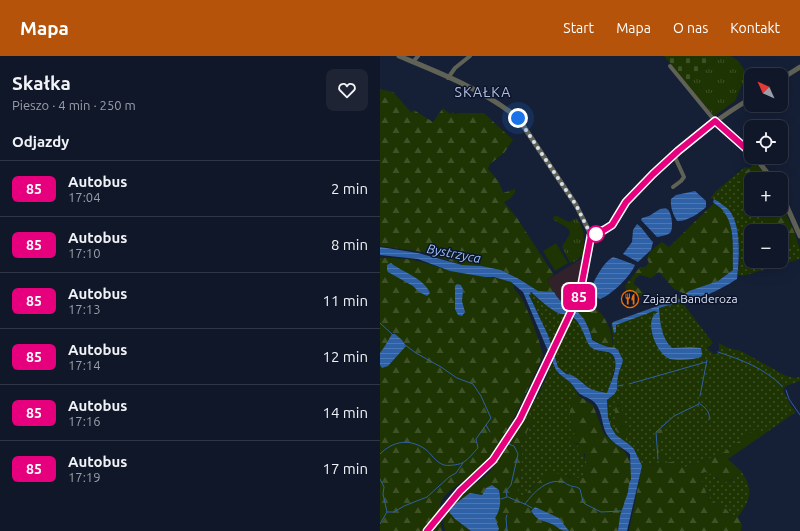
<!DOCTYPE html>
<html lang="pl">
<meta charset="utf-8">
<style>
:root{--surface:#101728;--page:#1e2434;--text:#f1f3f6;--muted:#9c9fa8;--line:#303645;--accent:#b45309}
body{margin:0;font-family:Ubuntu,sans-serif;background:var(--page);color:var(--text);height:100vh;display:flex;flex-direction:column;font-size:15px;white-space:nowrap}
*{box-sizing:border-box;margin:0}
p{font-size:13px;color:var(--muted)}
.icon{flex:none;width:22px;height:22px;fill:none;stroke:currentColor;stroke-width:2;stroke-linecap:round;stroke-linejoin:round}
.map{position:relative;flex:1;overflow:hidden}
.sheet{display:flex;flex-direction:column;background:var(--surface);width:380px}
.sheet>*{flex:none}
.badge{padding:0 8px;border-radius:6px;font-size:14px;line-height:26px}
.needle{width:26px;rotate:315deg}
.buttons{position:absolute;left:364px;top:12px;display:grid;gap:8px}
.buttons a{display:grid;place-items:center;width:44px;height:44px;border-radius:8px;background:var(--surface);box-shadow:0 4px 16px #0002,0 0 0 1px var(--line);font-size:20px}
.you{position:absolute;width:20px;height:20px;margin:-10px;border:3px solid #fff;border-radius:50%;background:#1a73e8;box-shadow:0 0 0 6px #1a73e833}
.map>.badge{position:absolute;translate:-50% -50%;box-shadow:0 0 0 2px #fff}
h2{padding:0 12px;font-size:15px;line-height:36px}
.round{display:grid;place-items:center;flex:none;width:42px;height:42px;border-radius:8px;background:var(--page)}
.head{display:flex;align-items:center;justify-content:space-between;height:68px;padding:0 12px}
h1{font-size:19px;font-weight:600;line-height:30px}
ul{padding:0;list-style:none}
li{display:flex;align-items:center;gap:12px;height:56px;padding:0 12px;border-top:1px solid var(--line)}
li div{flex:1}
li b{display:block;font-size:15px}
li em{font-style:normal}
li .badge{min-width:44px;font-weight:700;text-align:center}
header{display:flex;align-items:center;gap:24px;box-sizing:border-box;height:56px;padding:0 20px;background:var(--accent);color:#fff}
header strong{font-size:19px}
nav{display:flex;gap:22px;margin-inline-start:auto;font-size:14px}
main{display:flex;flex:1;min-height:0}
.map>svg:first-child{display:block}
.industrial{fill:#31212b}
.grass{fill:url(#grass-dots)}
.forest{fill:url(#forest-firs)}
.cemetery{fill:url(#cemetery-stones)}
.park{fill:url(#park-tufts)}
.pitch{fill:#1e3402}
.water{fill:url(#water-rules);fill-rule:evenodd}
.lines{fill:none;stroke-linecap:round;stroke-linejoin:round}
.stream{stroke:#2f61a7;stroke-width:1}
.minor{stroke:#606255;stroke-width:4}
.tertiary{stroke:#606255;stroke-width:5}
.line-casing{stroke:#fff;stroke-width:9}
.line{stroke:#e6007e;stroke-width:6}
.walk{stroke:#dae2f2;stroke-width:4;stroke-dasharray:0 7.2}
.stop-dot{fill:#fff;stroke:#e6007e;stroke-width:2}
.labels{text-anchor:middle;stroke-width:3;stroke-linejoin:round;paint-order:stroke}
.poi-label{font-size:12px;fill:#dae2f2;stroke:#0c152c;text-anchor:start}
.water-label{font-size:13px;font-style:italic;fill:#9ac2fc;stroke:#0c152c}
.quarter-label{font-size:14px;letter-spacing:1px;fill:#b1c0e0;stroke:#0c152c}
</style>
<header>
<strong>Mapa</strong>
<nav><a>Start</a><a>Mapa</a><a>O nas</a><a>Kontakt</a></nav>
</header>
<main>
<section class="sheet">
<div class="head"><div><h1>Skałka</h1><p>Pieszo · 4 min · 250 m</p></div><a class="round"><svg class="icon" aria-label="heart" viewBox="0 0 24 24"><path d="M12 20l-8-8c-3-5 5-10 8-4 3-6 11-1 8 4z"/></svg></a></div>
<h2>Odjazdy</h2>
<ul>
<li><span class="badge" style="background:#e6007e;color:#fff">85</span><div><b>Autobus</b><p>17:04</p></div><em>2 min</em></li>
<li><span class="badge" style="background:#e6007e;color:#fff">85</span><div><b>Autobus</b><p>17:10</p></div><em>8 min</em></li>
<li><span class="badge" style="background:#e6007e;color:#fff">85</span><div><b>Autobus</b><p>17:13</p></div><em>11 min</em></li>
<li><span class="badge" style="background:#e6007e;color:#fff">85</span><div><b>Autobus</b><p>17:14</p></div><em>12 min</em></li>
<li><span class="badge" style="background:#e6007e;color:#fff">85</span><div><b>Autobus</b><p>17:16</p></div><em>14 min</em></li>
<li><span class="badge" style="background:#e6007e;color:#fff">85</span><div><b>Autobus</b><p>17:19</p></div><em>17 min</em></li>
</ul>
</section>
<div class="map">
<svg width="420" height="475" viewBox="0 0 420 475">
<defs>
<pattern id="grass-dots" width="8" height="8" patternUnits="userSpaceOnUse"><rect width="8" height="8" fill="#1e3402"/><path d="M2 2h.1M6 6h.1" fill="none" stroke="#3e5127" stroke-width="1.8" stroke-linecap="round"/></pattern>
<pattern id="forest-firs" width="22" height="20" patternUnits="userSpaceOnUse"><rect width="22" height="20" fill="#1e3402"/><path d="M5 1l3.5 6h-7zM16 11l3.5 6h-7z" fill="#3e5127"/></pattern>
<pattern id="cemetery-stones" width="16" height="16" patternUnits="userSpaceOnUse"><rect width="16" height="16" fill="#1e3402"/><path d="M2 7V4a2 2 0 0 1 4 0v3zM10 15v-3a2 2 0 0 1 4 0v3z" fill="#3e5127"/></pattern>
<pattern id="park-tufts" width="24" height="20" patternUnits="userSpaceOnUse"><rect width="24" height="20" fill="#1e3402"/><path d="M3 7l-1-3M5 7V3M7 7l1-3M15 17l-1-3M17 17v-4M19 17l1-3" fill="none" stroke="#3e5127"/></pattern>
<pattern id="water-rules" width="6" height="5" patternUnits="userSpaceOnUse"><rect width="6" height="5" fill="#2f61a7"/><path d="M0 2.5h6" fill="none" stroke="#4d77b4"/></pattern>
</defs>
<rect width="100%" height="100%" fill="#151f36"/>
<polygon class="industrial" points="204,201 197,238 187,263 167,224"/>
<g class="grass">
<polygon points="365,111 369,112 365,116 358,127 371,146 371,153 376,153 390,175 371,175 371,205 401,205 401,190 418,187 420,193 420,203 366,219 358,219 359,207 358,181 334,143 330,142 336,135"/>
<path d="M151,236L171,252L193,261L201,270L210,290L221,296L223,295C245,298 231,324 227,337C222,337 216,335 211,333C203,329 196,318 186,318L178,311L168,279L149,238Z"/>
<polygon points="299,242 333,287 327,292 333,298 339,297 339,287 346,291 363,296 406,320 415,322 420,321 420,325 406,330 403,334 411,350 416,356 380,381 379,376 374,374 340,399 303,412 283,407 262,410 254,393 250,389 236,379 231,371 228,361 227,344 231,342 238,329 238,320 243,304 238,294 232,291 233,283 231,267"/>
<path d="M171,305L178,317L191,327L199,340L190,347V363L196,376L190,385C208,392 205,405 205,422H194L188,419C171,422 154,422 146,439L138,440V432L140,425L142,399L140,391L152,365L138,374C146,359 171,320 171,305Z"/>
<path d="M361,415C374,434 371,443 358,461L351,459L345,452L333,447L326,436L321,423L324,416L333,418L337,423L350,425Z"/>
</g>
<g class="forest">
<polygon points="0,33 13,36 31,56 34,54 53,66 63,52 70,58 73,56 75,58 80,57 104,57 133,84 124,97 110,108 108,113 119,126 123,137 135,133 135,136 130,143 124,146 137,162 174,219 167,224 174,236 158,235 139,223 121,214 101,210 82,209 43,196 0,190"/>
<polygon points="375,107 385,117 388,123 371,123 371,146 358,127 365,116"/>
<path d="M334,147C337,150 342,152 344,155C356,171 352,196 353,214L338,225L309,235L305,238L294,233L279,216L271,222L260,219L255,223L254,228L265,238L260,240L254,236L251,238L247,236L245,230L260,211H265L269,207L267,203C269,195 275,191 282,186L289,191Z"/>
<polygon points="401,147 414,175 418,187 402,191 401,175 390,175 376,153 401,153"/>
<path d="M0,202C12,202 25,202 37,205C52,208 67,215 82,217C99,220 115,220 131,226L133,227C134,236 138,236 142,243C151,261 158,280 163,299C146,338 130,376 103,409C93,420 71,431 63,442C57,451 61,465 62,475H0Z"/>
<path d="M201,244C205,246 210,247 213,250C225,258 234,277 232,291L224,290L212,283C210,272 204,261 195,254Z"/>
<path d="M199,340L213,349L224,378L245,396L251,407V424L249,428V436L240,460L238,475H65L62,459L74,445L109,417L138,374L145,366L152,365L140,391L142,399L140,425L138,432L139,440L146,439C152,427 159,428 167,417L182,418L194,422H205V398L198,394V388L188,384L196,376L190,363V346Z"/>
<path d="M240,343C243,353 242,357 244,366C246,373 249,377 247,385L235,374V344Z"/>
<path d="M278,372L282,374L283,382L278,387L279,397L286,405L284,407L297,405L303,412L340,399L374,374L379,376L380,381L348,403L361,415C338,437 346,421 324,416L321,422L326,436L333,447L345,452L351,459L358,461L362,469L361,475H249L262,410L283,407C275,398 270,381 278,372Z"/>
</g>
<polygon class="cemetery" points="284,0 339,0 307,28"/>
<g class="park">
<polygon points="339,0 351,0 358,5 364,13 364,25 355,45 334,60 307,28"/>
<path d="M174,160H177L189,166L196,162C206,172 204,186 203,199L194,206L190,207L182,191C184,185 189,182 190,176C186,168 178,168 173,163Z"/>
</g>
<polygon class="pitch" points="176,187 188,207 175,215 163,195"/>
<g class="water">
<path d="M315,135L326,145V151C320,157 306,166 297,165C293,159 290,150 291,143L296,139Z"/>
<path d="M334,143C339,146 345,150 349,154C362,170 359,204 357,223C346,230 317,248 305,238L309,235L338,225L353,214C352,196 356,172 344,156C342,152 336,149 333,146Z"/>
<path d="M280,153C282,153 285,152 287,153C292,155 294,174 290,177C286,180 281,180 277,181L261,164L262,162L269,160Z"/>
<path d="M257,168C263,172 268,181 273,186L271,194L258,206L243,198L252,186L253,174Z"/>
<path d="M0,191L38,197L82,209L101,210L121,214L139,223L158,235L174,236C181,248 184,246 195,254C204,260 210,273 212,284C218,287 226,292 234,291L238,294L243,304C242,309 239,315 238,320C236,334 241,334 227,344L228,361L231,371L236,379L250,389L254,393L262,410L247,475H238L240,460L248,436L249,428L251,423L250,398C241,390 232,388 226,377C222,369 222,356 216,348C211,342 206,342 200,338C196,335 194,330 190,326C185,322 180,319 176,314L143,236L131,226L114,221H105L70,215L38,203L0,199ZM151,236C159,243 168,252 178,257C183,259 188,258 193,261C204,270 205,287 212,292C219,297 231,293 234,301C239,312 230,327 227,337C222,336 216,335 211,333C203,329 196,318 186,318L178,311L168,279L149,239Z"/>
<path d="M233,201L242,204L255,209C250,221 231,239 220,243L214,240L211,232C216,221 223,207 233,201Z"/>
<path d="M11,207C22,216 44,222 50,237L47,240L39,236L33,230L8,216L7,214V209Z"/>
<polygon points="77,228 81,229 83,234 82,245 85,256 82,260 78,259 75,253 75,230"/>
<path d="M300,243L301,245L300,246L279,252C280,265 281,282 292,292L311,291L321,292L322,298L321,301C312,304 299,305 290,303C278,299 268,274 272,263C273,259 275,258 278,256L274,255L236,269V276L234,277L232,268L233,266L286,247Z"/>
<path d="M12,278H15L22,284L26,290L8,310L2,312L0,309V297C5,291 8,284 12,278Z"/>
<path d="M112,429L119,434C121,445 121,453 115,462L119,473L118,475H91L75,463L69,456L72,450L90,437L102,439L106,432Z"/>
<path d="M155,451L179,462L189,475C179,475 180,472 172,468C160,463 160,467 151,455Z"/>
</g>
<g class="lines">
<g class="stream">
<polyline points="0,267 12,278"/>
<polyline points="25,289 36,297 61,311 77,322 93,328 101,340 111,362 106,369 110,376"/>
<path d="M338,296C362,304 384,312 402,330"/>
<polyline points="249,328 326,306"/>
<polyline points="238,330 243,329"/>
<polyline points="406,334 409,343 420,359"/>
<polyline points="320,340 327,304"/>
<path d="M320,348C326,352 331,357 329,364"/>
<path d="M0,398C13,385 29,382 45,393C51,397 55,406 64,409C67,410 78,409 82,407C87,405 94,396 98,392L96,383L106,369"/>
<polyline points="278,403 276,376 294,360 319,348 319,346"/>
<polyline points="0,423 4,431 3,438 7,456 0,468"/>
<path d="M128,441C136,445 145,447 152,452"/>
<polyline points="121,443 127,441 126,435 131,429 138,398 134,390 125,387"/>
<path d="M145,448C154,436 167,422 184,426C186,427 187,429 189,429C194,432 194,429 200,433L203,446L205,448L221,456L242,455"/>
<polyline points="7,456 14,456 24,450 47,441 69,421 76,417 83,407"/>
<polyline points="127,459 126,462 127,475"/>
</g>
<g class="minor">
<polyline points="33,6 38,0"/>
<polyline points="290,10 335,65"/>
<polyline points="68,22 75,12 90,0"/>
<polyline points="293,131 301,125 304,121 294,99"/>
</g>
<g class="tertiary">
<path d="M19,0C60,17 104,34 138,62L196,149L211,179"/>
<polyline points="401,23 420,11"/>
<polyline points="335,65 371,97"/>
<polyline points="375,101 392,123"/>
<polyline points="401,137 420,180"/>
<path d="M211,179C236,172 233,162 247,145C281,103 326,70 371,42"/>
<polyline points="47,475 80,435 113,404 139,363 189,264 200,237 211,179"/>
</g>
</g>
<g class="lines">
<g class="line-casing">
<polyline id="line" points="47,475 80,435 113,404 140,363 200,237 211,179 224,174 232,169 246,146 273,118 298,95 335,65 371,97"/>
</g>
<use href="#line" class="line"/>
<polyline class="walk" points="138,62 196,149 211,179 217,177 216,178"/>
</g>
<defs>
<g id="restaurant-ring" transform="scale(0.9)"><circle r="9.5" fill="#0c152c" stroke="#e8710a" stroke-width="1.5"/><path d="M-5-6h1v4h1v-4h1v4h1v-4h1v5L-1.5 .5V6h-2V.5L-5-1ZM5-6V6H3V1.5H1.5Q1.5-4 5-6Z" fill="#e8710a"/></g>
</defs>
<g fill-rule="evenodd">
<use href="#restaurant-ring" x="250" y="243"/>
</g>
<circle class="stop-dot" cx="216" cy="178" r="8"/>
<g class="labels">
<g class="poi-label">
<text x="263" y="247">Zajazd Banderoza</text>
</g>
<g class="water-label">
<text transform="translate(74 197) rotate(11)" y="5">Bystrzyca</text>
</g>
<g class="quarter-label">
<text x="103" y="41">SKAŁKA</text>
</g>
</g>
</svg>
<div class="buttons">
<a><svg class="needle" viewBox="-14 -14 28 28"><path d="M0-13l5 13h-10z" fill="#e53935"/><path d="M0 13l5-13h-10z" fill="#9c9fa8"/></svg></a>
<a><svg class="icon" aria-label="locate" viewBox="0 0 24 24"><circle cx="12" cy="12" r="6"/><path d="M12 2v4M12 18v4M2 12h4M18 12h4"/></svg></a>
<a>+</a>
<a>−</a>
</div>
<div class="you" style="left:138px;top:62px"></div>
<b class="badge" style="left:199px;top:241px;background:#e6007e;color:#fff">85</b>
</div>
</main>
